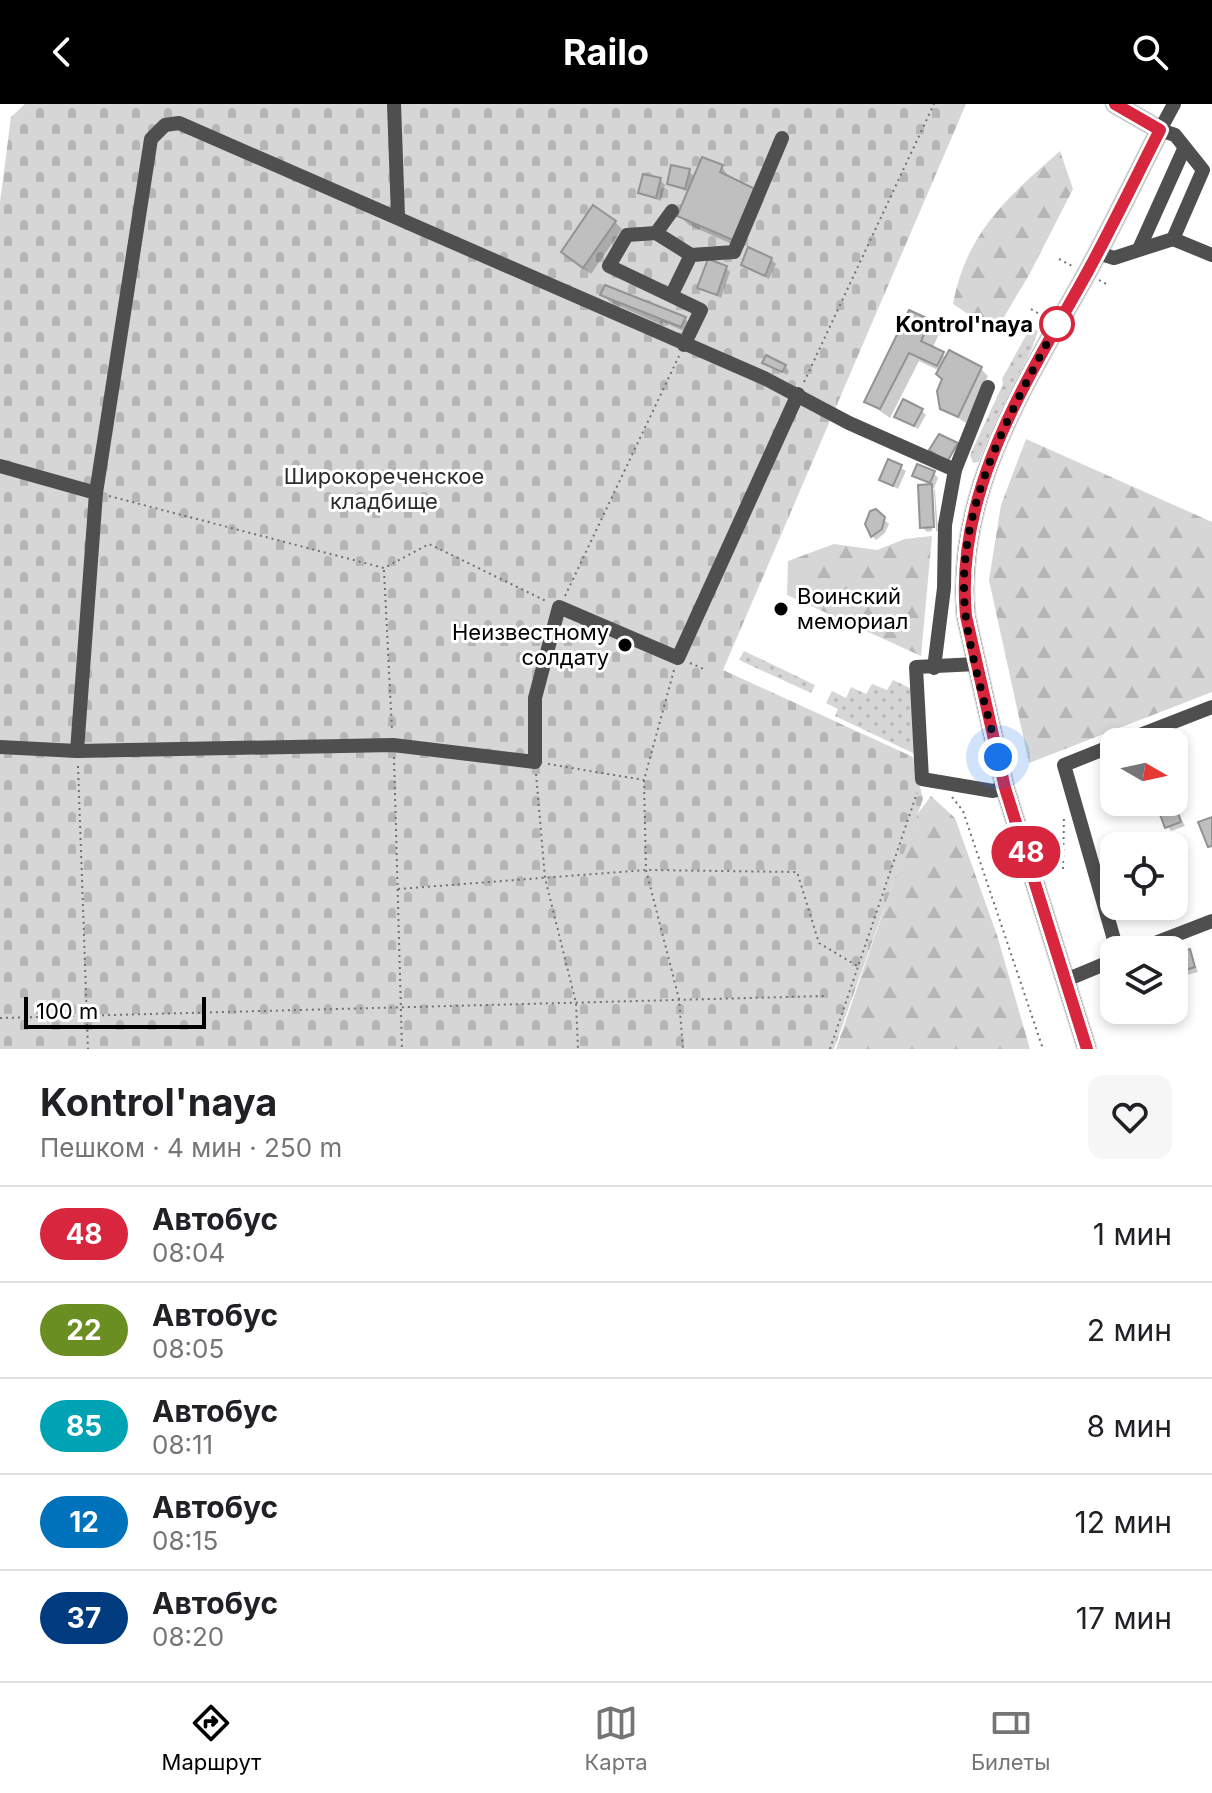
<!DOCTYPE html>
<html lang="ru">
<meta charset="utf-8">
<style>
:root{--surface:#fff;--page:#f6f6f6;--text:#202124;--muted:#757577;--line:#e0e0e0;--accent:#000}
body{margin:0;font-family:Inter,sans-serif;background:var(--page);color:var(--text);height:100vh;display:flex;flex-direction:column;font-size:30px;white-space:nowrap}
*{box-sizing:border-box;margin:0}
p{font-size:26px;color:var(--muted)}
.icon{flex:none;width:44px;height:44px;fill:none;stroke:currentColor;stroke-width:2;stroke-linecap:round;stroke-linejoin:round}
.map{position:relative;height:945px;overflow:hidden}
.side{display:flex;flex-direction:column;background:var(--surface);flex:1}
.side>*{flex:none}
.badge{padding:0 16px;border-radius:26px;font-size:28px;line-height:52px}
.needle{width:52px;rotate:99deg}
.fabs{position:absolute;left:1100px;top:624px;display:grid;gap:16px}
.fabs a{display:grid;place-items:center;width:88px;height:88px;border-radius:16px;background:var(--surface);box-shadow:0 4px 12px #0003;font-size:40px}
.scale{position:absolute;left:24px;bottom:20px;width:182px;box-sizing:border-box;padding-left:8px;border:4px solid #000;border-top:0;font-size:22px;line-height:28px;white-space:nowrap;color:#000;-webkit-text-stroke:6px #fff;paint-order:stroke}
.you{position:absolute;width:40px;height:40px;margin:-20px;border:6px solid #fff;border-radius:50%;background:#1a73e8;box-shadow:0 0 0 12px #1a73e833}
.map>.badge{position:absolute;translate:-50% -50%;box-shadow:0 0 0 4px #fff}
.round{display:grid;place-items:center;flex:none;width:84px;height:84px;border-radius:16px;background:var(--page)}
.summary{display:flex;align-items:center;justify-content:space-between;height:136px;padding:0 40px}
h1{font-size:38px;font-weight:700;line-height:60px}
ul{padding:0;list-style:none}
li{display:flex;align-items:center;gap:24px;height:96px;padding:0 40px;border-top:2px solid var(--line)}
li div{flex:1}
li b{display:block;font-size:30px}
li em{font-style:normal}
li .badge{min-width:88px;font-weight:700;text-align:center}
header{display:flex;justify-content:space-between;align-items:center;height:104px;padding:0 40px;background:var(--accent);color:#fff;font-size:36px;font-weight:700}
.tabs{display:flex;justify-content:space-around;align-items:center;height:112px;border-top:2px solid var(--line);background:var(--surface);font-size:22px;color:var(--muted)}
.tabs a{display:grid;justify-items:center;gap:4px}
.tabs .current{color:var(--accent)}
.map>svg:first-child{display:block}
.grass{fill:url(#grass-dots)}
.forest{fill:url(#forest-firs)}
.cemetery{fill:url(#cemetery-stones)}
.shadow{fill:#0003}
.building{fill:#bfbfbf;stroke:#939393;stroke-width:2}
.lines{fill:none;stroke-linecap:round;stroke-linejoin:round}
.major-casing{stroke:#dbdbdb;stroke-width:21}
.path{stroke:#717171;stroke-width:2;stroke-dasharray:2 4;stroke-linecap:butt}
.minor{stroke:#4f4f4f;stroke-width:14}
.major{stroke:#000;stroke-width:18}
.line-casing{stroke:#fff;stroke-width:18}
.line{stroke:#d7263d;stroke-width:12}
.walk{stroke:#000;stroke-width:8;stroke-dasharray:0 14.4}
.stop-dot{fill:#fff;stroke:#d7263d;stroke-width:4}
.poi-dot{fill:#000;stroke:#fff;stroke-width:3}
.labels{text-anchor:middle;stroke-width:6;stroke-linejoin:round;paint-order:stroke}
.stop-label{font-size:22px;font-weight:bold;fill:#000;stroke:#fff;text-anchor:end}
.park-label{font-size:22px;fill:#2d2d2d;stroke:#fff}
.poi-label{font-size:22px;fill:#000;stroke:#fff;text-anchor:start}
</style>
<header><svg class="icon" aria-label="back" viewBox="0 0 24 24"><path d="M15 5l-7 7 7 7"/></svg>Railo<svg class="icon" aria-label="search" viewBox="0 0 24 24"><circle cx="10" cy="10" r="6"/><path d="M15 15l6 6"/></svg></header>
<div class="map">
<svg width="1212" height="945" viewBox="0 0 1212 945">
<defs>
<pattern id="grass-dots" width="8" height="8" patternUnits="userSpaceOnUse" patternTransform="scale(2)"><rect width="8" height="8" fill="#d6d6d6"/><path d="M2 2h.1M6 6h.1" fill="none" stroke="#b6b6b6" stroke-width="1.8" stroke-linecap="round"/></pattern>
<pattern id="forest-firs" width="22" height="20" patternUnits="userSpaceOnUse" patternTransform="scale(2)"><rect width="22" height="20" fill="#d6d6d6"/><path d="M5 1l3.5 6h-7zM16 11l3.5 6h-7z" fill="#b6b6b6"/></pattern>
<pattern id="cemetery-stones" width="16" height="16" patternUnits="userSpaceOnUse" patternTransform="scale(2)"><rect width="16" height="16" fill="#d6d6d6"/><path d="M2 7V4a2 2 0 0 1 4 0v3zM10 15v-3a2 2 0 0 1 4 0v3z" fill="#b6b6b6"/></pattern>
</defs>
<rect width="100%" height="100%" fill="#fff"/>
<g class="grass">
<polygon points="1030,224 1038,227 1032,244 978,358 973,359 970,351 1003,280 1002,275"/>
<polygon points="744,547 815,581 811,589 739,556"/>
<polygon points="893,576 912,585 915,650 835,612 838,605 826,599 832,587 846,594 851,583 866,590 872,580 887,586"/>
</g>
<g class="forest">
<path d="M1060,47L1073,85L1029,171L995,228L953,200C967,127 1007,94 1060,47Z"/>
<polygon points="1026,335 1212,418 1212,588 1029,659 989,476 1001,401"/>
<polygon points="932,432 921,552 787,491 788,457 834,440 877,446 905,435"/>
<polygon points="931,692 955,714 997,831 1030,945 836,945 916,712"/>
</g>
<polygon class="cemetery" points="25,0 966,0 723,566 913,653 923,695 834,945 0,945 0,98 11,13"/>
<g class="shadow">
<polygon points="722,63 730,75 754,86 764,96 743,145 689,121 679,111 689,88 669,80 689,67 695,74"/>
<polygon points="660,76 665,81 661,97 640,89"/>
<polygon points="615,118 622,125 591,170 563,148"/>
<polygon points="771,155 776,160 769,175 743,161"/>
<polygon points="726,164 730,168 721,194 700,183"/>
<polygon points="603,191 685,215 692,222 688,229 663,218 662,221 610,198"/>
<polygon points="910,208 930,218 940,228 932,245 947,254 981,265 988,272 966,319 942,304 944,275 940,267 919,257 890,314 867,298"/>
<polygon points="765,258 785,262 789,267 787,271"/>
<polygon points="921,306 926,311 918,325 896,312"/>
<polygon points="889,357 906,367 898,385 881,376"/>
<polygon points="934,369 938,374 934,384 930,384 932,427 927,428 922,423 920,382 934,382 915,371"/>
<polygon points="934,385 935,386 938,427 936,427"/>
<polygon points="875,407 889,420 885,429 876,436 872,432"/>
<polygon points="1174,701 1185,722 1171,727 1167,722"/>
<polygon points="1189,847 1198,868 1183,872 1174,852"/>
<polygon points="1132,906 1155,906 1136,911"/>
</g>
<g class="building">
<polygon points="702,53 723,61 720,68 755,85 733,136 677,112"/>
<polygon points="671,61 690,65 685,85 667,80"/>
<polygon points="643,70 661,74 656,94 638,89"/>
<polygon points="593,101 616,117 583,164 561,148"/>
<polygon points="748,143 772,154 765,172 741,161"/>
<polygon points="708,155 727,162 717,191 697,184"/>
<polygon points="605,181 686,213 681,223 600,191"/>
<polygon points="909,206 931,216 921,237 944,248 937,262 909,249 880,305 864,298"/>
<polygon points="949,246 982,263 958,313 940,305 937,287 942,275 936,270"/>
<polygon points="766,251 786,261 782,268 762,259"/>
<polygon points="903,295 923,305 914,322 894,313"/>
<polygon points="939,330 958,339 947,358 929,346"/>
<polygon points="888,355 902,361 893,382 879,376"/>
<polygon points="917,360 935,367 930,379 912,372"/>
<polygon points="932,380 934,423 920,424 918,381"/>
<polygon points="876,405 885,413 882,425 871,433 865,420 870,407"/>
<polygon points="1175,699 1181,718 1165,724 1158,705"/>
<polygon points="1212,713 1212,742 1208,743 1198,718"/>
<polygon points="1190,845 1195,863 1176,869 1174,850"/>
</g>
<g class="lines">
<g class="major-casing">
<path id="major" d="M1087,945L1005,684L966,512C954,385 1029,274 1088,167C1113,121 1136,73 1160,26L1115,0"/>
</g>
<g class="path">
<polyline points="1059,155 1072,162"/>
<polyline points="1099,176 1108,181"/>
<polyline points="1031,205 1041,211"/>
<polyline points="804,278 934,0"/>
<polyline points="109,392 384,464 429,440 546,497"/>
<polyline points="384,466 392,627"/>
<polyline points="565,492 679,252"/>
<polyline points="690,559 706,566"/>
<polyline points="674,566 644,676 646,766 679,895 683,945"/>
<polyline points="394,653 402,945"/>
<polyline points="548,660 644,676"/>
<polyline points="78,662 88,945"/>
<polyline points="536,670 545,774 576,899 578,945"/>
<polyline points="952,693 963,707 1043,945"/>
<polyline points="1063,765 1064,711"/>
<polyline points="398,785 646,766 797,768 819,839 859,863"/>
<polyline points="0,914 824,892"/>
<polyline points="830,945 917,689"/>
</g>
<g class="minor">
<polyline points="394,0 398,112"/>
<polyline points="656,129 672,107"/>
<polyline points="1173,135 1212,151"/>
<polyline points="1139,145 1184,45"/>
<polyline points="1098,149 1114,154 1173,135 1203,66 1175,31 1160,26 1174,0"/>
<polyline points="672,190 691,151 734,148 782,34"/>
<polyline points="684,241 701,206 609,162 627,131 656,129 691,151"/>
<polyline points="0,362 96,389"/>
<polyline points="977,560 916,563 922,675 993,687 1005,684"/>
<polyline points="934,564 944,484 945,421 955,366 988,283"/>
<polyline points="1122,638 1212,603"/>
<polyline points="1114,641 1064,661 1117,846"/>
<polyline points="0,643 77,647 393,641 535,658 535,594 559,503 678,554 798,290"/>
<polyline points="77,647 96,389 151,35 165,21 179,19 764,274 849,319 955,366"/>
<polyline points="1137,846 1212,817"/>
<polyline points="1066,876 1114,856"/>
</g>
<use href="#major" class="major"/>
</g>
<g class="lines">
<g class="line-casing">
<path id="line" d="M1087,945L1005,684L966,512C954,385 1029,274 1088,167C1113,121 1136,73 1160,26L1115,0"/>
</g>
<use href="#line" class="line"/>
<path class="walk" d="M998,653C987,602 964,536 964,486C962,390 1016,299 1057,220"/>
</g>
<circle class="stop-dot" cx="1057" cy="220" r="16"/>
<g class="poi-dot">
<circle cx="781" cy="505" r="8"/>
<circle cx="625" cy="541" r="8"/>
</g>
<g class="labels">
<g class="stop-label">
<text x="1033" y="228">Kontrol'naya</text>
</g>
<g class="park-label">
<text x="384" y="380">Широкореченское<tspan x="384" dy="25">кладбище</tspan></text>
</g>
<g class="poi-label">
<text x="797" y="500">Воинский<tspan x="797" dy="25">мемориал</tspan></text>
<text x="609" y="536" text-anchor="end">Неизвестному<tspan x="609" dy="25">солдату</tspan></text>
</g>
</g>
</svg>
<div class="fabs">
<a><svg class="needle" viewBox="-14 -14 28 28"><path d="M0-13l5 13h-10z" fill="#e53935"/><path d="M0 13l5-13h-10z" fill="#757577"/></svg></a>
<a><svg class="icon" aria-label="locate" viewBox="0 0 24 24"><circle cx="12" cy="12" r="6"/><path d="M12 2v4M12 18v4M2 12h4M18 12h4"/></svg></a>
<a><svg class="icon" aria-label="layers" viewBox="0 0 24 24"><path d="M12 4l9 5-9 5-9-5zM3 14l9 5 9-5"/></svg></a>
</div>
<div class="scale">100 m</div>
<div class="you" style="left:998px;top:653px"></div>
<b class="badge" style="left:1026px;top:748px;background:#d7263d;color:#fff">48</b>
</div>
<section class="side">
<div class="summary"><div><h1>Kontrol'naya</h1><p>Пешком · 4 мин · 250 m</p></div><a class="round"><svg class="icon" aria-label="heart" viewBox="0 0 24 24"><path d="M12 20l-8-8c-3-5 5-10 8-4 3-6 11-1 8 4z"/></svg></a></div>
<ul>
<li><span class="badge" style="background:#d7263d;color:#fff">48</span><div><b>Автобус</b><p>08:04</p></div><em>1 мин</em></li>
<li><span class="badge" style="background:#6b8e23;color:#fff">22</span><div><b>Автобус</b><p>08:05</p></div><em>2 мин</em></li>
<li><span class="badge" style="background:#00a3b4;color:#fff">85</span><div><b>Автобус</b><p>08:11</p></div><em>8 мин</em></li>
<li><span class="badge" style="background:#0072bc;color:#fff">12</span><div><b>Автобус</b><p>08:15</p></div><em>12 мин</em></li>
<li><span class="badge" style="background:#003b80;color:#fff">37</span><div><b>Автобус</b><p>08:20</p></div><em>17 мин</em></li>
</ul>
</section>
<nav class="tabs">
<a class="current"><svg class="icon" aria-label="directions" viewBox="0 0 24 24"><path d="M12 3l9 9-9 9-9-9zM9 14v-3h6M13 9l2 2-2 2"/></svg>Маршрут</a>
<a><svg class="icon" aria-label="map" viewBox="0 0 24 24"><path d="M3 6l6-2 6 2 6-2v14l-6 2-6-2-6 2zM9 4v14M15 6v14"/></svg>Карта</a>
<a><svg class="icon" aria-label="tickets" viewBox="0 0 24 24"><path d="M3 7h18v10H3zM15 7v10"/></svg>Билеты</a>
</nav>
